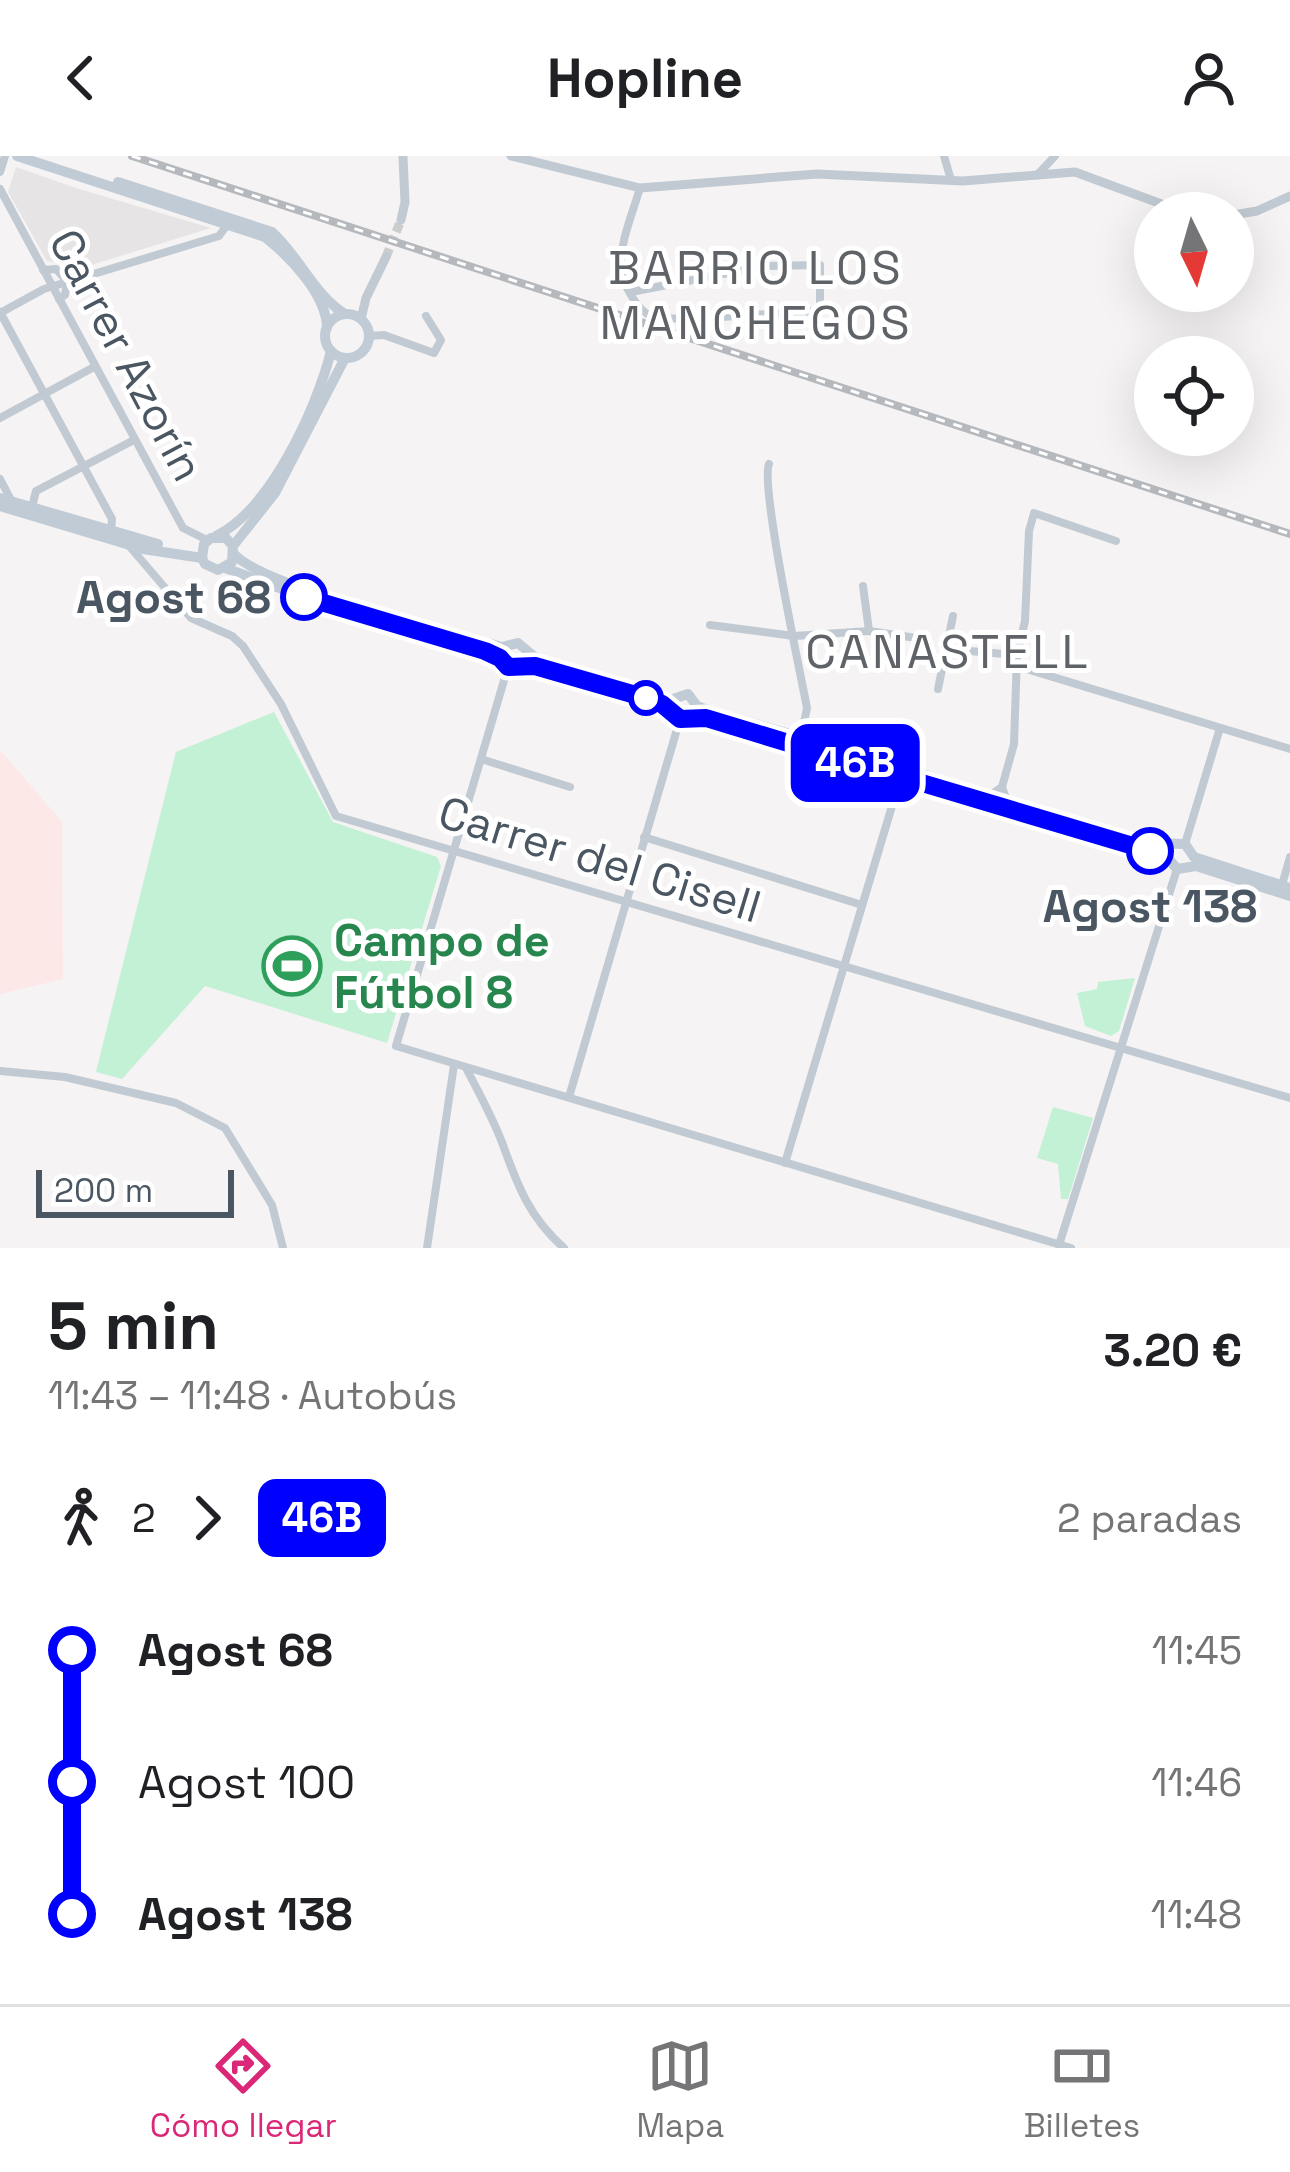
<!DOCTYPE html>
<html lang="es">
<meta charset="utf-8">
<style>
:root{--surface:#fff;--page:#f6f6f6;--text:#202124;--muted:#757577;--line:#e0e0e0;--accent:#db2777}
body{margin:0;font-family:"Space Grotesk",sans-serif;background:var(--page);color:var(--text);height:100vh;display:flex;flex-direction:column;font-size:45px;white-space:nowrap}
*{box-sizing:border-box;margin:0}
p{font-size:39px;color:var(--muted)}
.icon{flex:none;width:66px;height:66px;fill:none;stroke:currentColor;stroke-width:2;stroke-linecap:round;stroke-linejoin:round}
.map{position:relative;height:1092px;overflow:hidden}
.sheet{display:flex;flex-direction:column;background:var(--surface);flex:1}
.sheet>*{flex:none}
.badge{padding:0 24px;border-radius:18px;font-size:42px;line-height:78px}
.needle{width:78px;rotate:175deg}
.buttons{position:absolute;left:1134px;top:36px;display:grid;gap:24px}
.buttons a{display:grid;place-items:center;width:120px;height:120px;border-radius:50%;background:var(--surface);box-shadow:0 12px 48px #0002;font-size:60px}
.scale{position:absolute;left:36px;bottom:30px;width:198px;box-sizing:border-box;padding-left:12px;border:6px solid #4a5661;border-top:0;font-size:33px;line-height:42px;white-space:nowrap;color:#4a5661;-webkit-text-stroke:9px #fff;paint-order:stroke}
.map>.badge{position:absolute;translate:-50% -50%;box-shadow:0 0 0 6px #fff}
.legs{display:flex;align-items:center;gap:18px;height:132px;padding:0 48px;font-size:39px}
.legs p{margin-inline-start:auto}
.head{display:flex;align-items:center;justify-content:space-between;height:204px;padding:0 48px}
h1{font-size:66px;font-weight:700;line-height:90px}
ul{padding:0 48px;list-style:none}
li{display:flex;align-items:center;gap:42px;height:132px;font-size:45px}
li i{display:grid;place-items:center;width:18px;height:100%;margin:0 15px;background:currentColor}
li i::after{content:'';width:30px;height:30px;margin:-15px;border:9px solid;border-radius:50%;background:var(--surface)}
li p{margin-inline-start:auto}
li:first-child i{background:linear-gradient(#0000 50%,currentColor 0)}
li:last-child i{background:linear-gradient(currentColor 50%,#0000 0)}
header{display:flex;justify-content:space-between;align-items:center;height:156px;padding:0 48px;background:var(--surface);font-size:54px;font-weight:700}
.tab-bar{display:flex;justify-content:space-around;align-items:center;height:168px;border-top:3px solid var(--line);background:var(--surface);font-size:33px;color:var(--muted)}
.tab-bar a{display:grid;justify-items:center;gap:6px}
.tab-bar .current{color:var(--accent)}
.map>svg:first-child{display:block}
.education{fill:#e6e4e5}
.medical{fill:#fce8e6}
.green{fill:#c3f1d5}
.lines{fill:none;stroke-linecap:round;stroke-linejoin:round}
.tertiary-tunnel{stroke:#caccce;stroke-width:9;stroke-dasharray:9 4.5;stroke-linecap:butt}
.minor{stroke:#c1cad2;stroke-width:8}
.tertiary{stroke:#c1cad2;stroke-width:9}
.secondary{stroke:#c1cbd6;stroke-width:10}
.rail-casing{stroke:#b5b8bd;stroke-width:8}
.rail{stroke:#fff;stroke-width:3;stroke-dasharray:9;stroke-linecap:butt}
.line-1-casing{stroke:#fff;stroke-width:27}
.line-1{stroke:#00f;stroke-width:18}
.stop-1-dot{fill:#fff;stroke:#00f;stroke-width:6}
.labels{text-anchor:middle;stroke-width:10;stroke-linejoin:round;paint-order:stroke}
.street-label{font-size:45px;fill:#4a5661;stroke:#fff}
.stop-label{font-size:45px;font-weight:bold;fill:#4a5661;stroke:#fff;text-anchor:end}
.leisure-label{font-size:45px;font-weight:bold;fill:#27864d;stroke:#fff;text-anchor:start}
.neighbourhood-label{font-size:48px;letter-spacing:3px;fill:#5f6368;stroke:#fff}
</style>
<header><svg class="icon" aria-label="back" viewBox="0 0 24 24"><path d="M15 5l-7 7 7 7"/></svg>Hopline<svg class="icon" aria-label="person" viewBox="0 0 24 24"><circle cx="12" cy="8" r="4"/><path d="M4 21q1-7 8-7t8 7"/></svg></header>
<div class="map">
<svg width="1290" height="1092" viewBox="0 0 1290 1092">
<rect width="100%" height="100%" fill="#f5f3f3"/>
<polygon class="education" points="16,11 76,32 211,72 72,115 63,107 47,105 8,36"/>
<polygon class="medical" points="0,594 62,666 63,823 0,838"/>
<g class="green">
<polygon points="274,556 333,666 437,701 441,710 387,887 205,830 122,923 96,916 176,596"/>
<polygon points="1135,822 1119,875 1111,880 1085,870 1077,837 1097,833 1098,826"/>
<polygon points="1053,951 1093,962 1068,1043 1061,1043 1058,1008 1037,1002"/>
</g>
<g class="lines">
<polyline class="tertiary-tunnel" points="386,101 401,64"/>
<g class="minor">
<polyline points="944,0 951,24"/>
<polyline points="0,16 5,0"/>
<polyline points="1038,18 1055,0"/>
<polyline points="0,33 183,372 207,384"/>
<polyline points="43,114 56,113 67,125 65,139 59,143"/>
<path d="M631,136L765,110L820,109V155C788,155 672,168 651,160C638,155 622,127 621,114C619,88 633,56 640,32"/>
<polyline points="0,156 112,363 111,374"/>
<polyline points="0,157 44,133 219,80 227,69"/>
<polyline points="369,180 384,179 434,197 441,184 426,160"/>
<polyline points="0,262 94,211"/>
<path d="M769,308C760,330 800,515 807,552L801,581"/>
<polyline points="0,323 11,344"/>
<polyline points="32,351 36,335 134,284"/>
<polyline points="130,391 191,462 232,480 243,490 281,548 336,660 1290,942"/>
<polyline points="710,469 794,480 869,475 863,430"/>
<polyline points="869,475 923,483"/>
<polyline points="946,493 1016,499"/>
<polyline points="1017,510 1290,593"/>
<polyline points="508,511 396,890 1071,1092"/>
<polyline points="938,533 953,460"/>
<polyline points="481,603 570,631"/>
<polyline points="989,640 1002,631"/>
<polyline points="1007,645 1002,631 1014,588 1017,499 1025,465 1029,375 1034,357 1116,385"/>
<polyline points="644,681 862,749"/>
<polyline points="1185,688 1220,572"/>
<polyline points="1282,729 1290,701"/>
<path d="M466,912C479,937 493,962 503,989C518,1031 530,1062 564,1092"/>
<polyline points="0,915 65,921 176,947 225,972 272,1049 283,1092"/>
<polyline points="569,941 680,563"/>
<polyline points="785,1007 898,630"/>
<polyline points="1059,1089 1177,713"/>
<polyline points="427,1092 454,909"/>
</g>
<g class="tertiary">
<polyline points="511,0 640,32 817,18 963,25 1075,16 1183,56 1203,57"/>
<polyline points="1233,59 1257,55 1290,40"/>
<polyline points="401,64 405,46 403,1"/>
<polyline points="361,163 366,142 386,101"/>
</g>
<g class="secondary">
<path d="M17,0L265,81C290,101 326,138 327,171"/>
<path d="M118,26L272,76C299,100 315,140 345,158"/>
<circle cx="347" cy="180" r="22"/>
<polyline points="0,342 158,388"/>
<polyline points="0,350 143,393 202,402 205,408 218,414 232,406 233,390 226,382 211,382 204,388 202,402"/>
<path d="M216,380C270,354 317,252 331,195"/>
<polyline points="233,390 275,337 345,202"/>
<path d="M234,398C262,430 451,477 502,491"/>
<polyline points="225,412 304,441 485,495 500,502 508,511 535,510 646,542 661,548 680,563 706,562 884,616 898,630 910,625 922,627 1153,695 1168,702 1177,713 1196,710 1290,740"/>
<polyline points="502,491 518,487 536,502 584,517"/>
<polyline points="673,543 688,538 697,550 707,554 904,611 962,632"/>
<polyline points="1146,687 1185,688 1194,701"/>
<polyline points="1194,701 1290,732"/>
</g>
<g class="rail-casing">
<polyline id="rail" points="132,0 1290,378"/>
</g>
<use href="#rail" class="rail"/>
</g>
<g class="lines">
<g class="line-1-casing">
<polyline id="line-1" points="304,441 485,495 500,502 508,511 535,510 646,542 662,548 680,563 706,562 884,616 898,630 910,625 922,627 1150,695"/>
</g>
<use href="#line-1" class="line-1"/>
</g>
<defs>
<g id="stadium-ring" transform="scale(3)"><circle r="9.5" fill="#fff" stroke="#2e9e5b" stroke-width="1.5"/><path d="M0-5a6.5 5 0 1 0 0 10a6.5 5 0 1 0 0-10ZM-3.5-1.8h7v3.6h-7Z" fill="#2e9e5b"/></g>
</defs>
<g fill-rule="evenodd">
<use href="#stadium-ring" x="292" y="810"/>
</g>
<g class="stop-1-dot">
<circle cx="304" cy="441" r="21"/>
<circle cx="646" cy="542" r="15"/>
<circle cx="1150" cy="695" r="21"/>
</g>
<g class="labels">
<g class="street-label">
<text transform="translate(127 199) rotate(62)" y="16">Carrer Azorín</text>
<text transform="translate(600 703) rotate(17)" y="16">Carrer del Cisell</text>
</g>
<g class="stop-label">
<text x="271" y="457">Agost 68</text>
<text x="1150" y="766" text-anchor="middle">Agost 138</text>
</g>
<g class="leisure-label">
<text x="334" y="800">Campo de<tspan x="334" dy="52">Fútbol 8</tspan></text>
</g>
<g class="neighbourhood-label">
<text x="756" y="128">BARRIO LOS<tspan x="756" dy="55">MANCHEGOS</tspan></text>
<text x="948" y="512">CANASTELL</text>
</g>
</g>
</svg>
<div class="buttons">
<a><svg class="needle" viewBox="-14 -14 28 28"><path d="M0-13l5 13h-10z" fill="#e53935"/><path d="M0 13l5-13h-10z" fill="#757577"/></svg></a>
<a><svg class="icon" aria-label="locate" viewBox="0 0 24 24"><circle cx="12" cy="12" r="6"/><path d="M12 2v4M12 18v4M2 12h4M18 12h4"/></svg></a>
</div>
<div class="scale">200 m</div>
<b class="badge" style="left:855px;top:607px;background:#00f;color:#fff">46B</b>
</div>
<section class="sheet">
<div class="head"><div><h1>5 min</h1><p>11:43 – 11:48 · Autobús</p></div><b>3.20 €</b></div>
<div class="legs"><svg class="icon" aria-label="walk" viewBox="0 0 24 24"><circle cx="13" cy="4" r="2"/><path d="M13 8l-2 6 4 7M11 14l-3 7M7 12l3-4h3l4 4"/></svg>2<svg class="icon" aria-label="forward" viewBox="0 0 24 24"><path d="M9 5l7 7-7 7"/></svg><b class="badge" style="background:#00f;color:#fff">46B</b><p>2 paradas</p></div>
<ul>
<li><i style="color:#00f"></i><b>Agost 68</b><p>11:45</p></li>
<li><i style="color:#00f"></i><span>Agost 100</span><p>11:46</p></li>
<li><i style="color:#00f"></i><b>Agost 138</b><p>11:48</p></li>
</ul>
</section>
<nav class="tab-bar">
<a class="current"><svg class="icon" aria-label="directions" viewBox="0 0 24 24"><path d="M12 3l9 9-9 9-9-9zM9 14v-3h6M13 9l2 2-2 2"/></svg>Cómo llegar</a>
<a><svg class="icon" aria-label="map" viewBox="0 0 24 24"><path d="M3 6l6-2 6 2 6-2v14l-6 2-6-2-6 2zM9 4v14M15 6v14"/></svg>Mapa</a>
<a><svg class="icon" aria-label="tickets" viewBox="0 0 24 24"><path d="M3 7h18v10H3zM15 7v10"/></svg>Billetes</a>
</nav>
